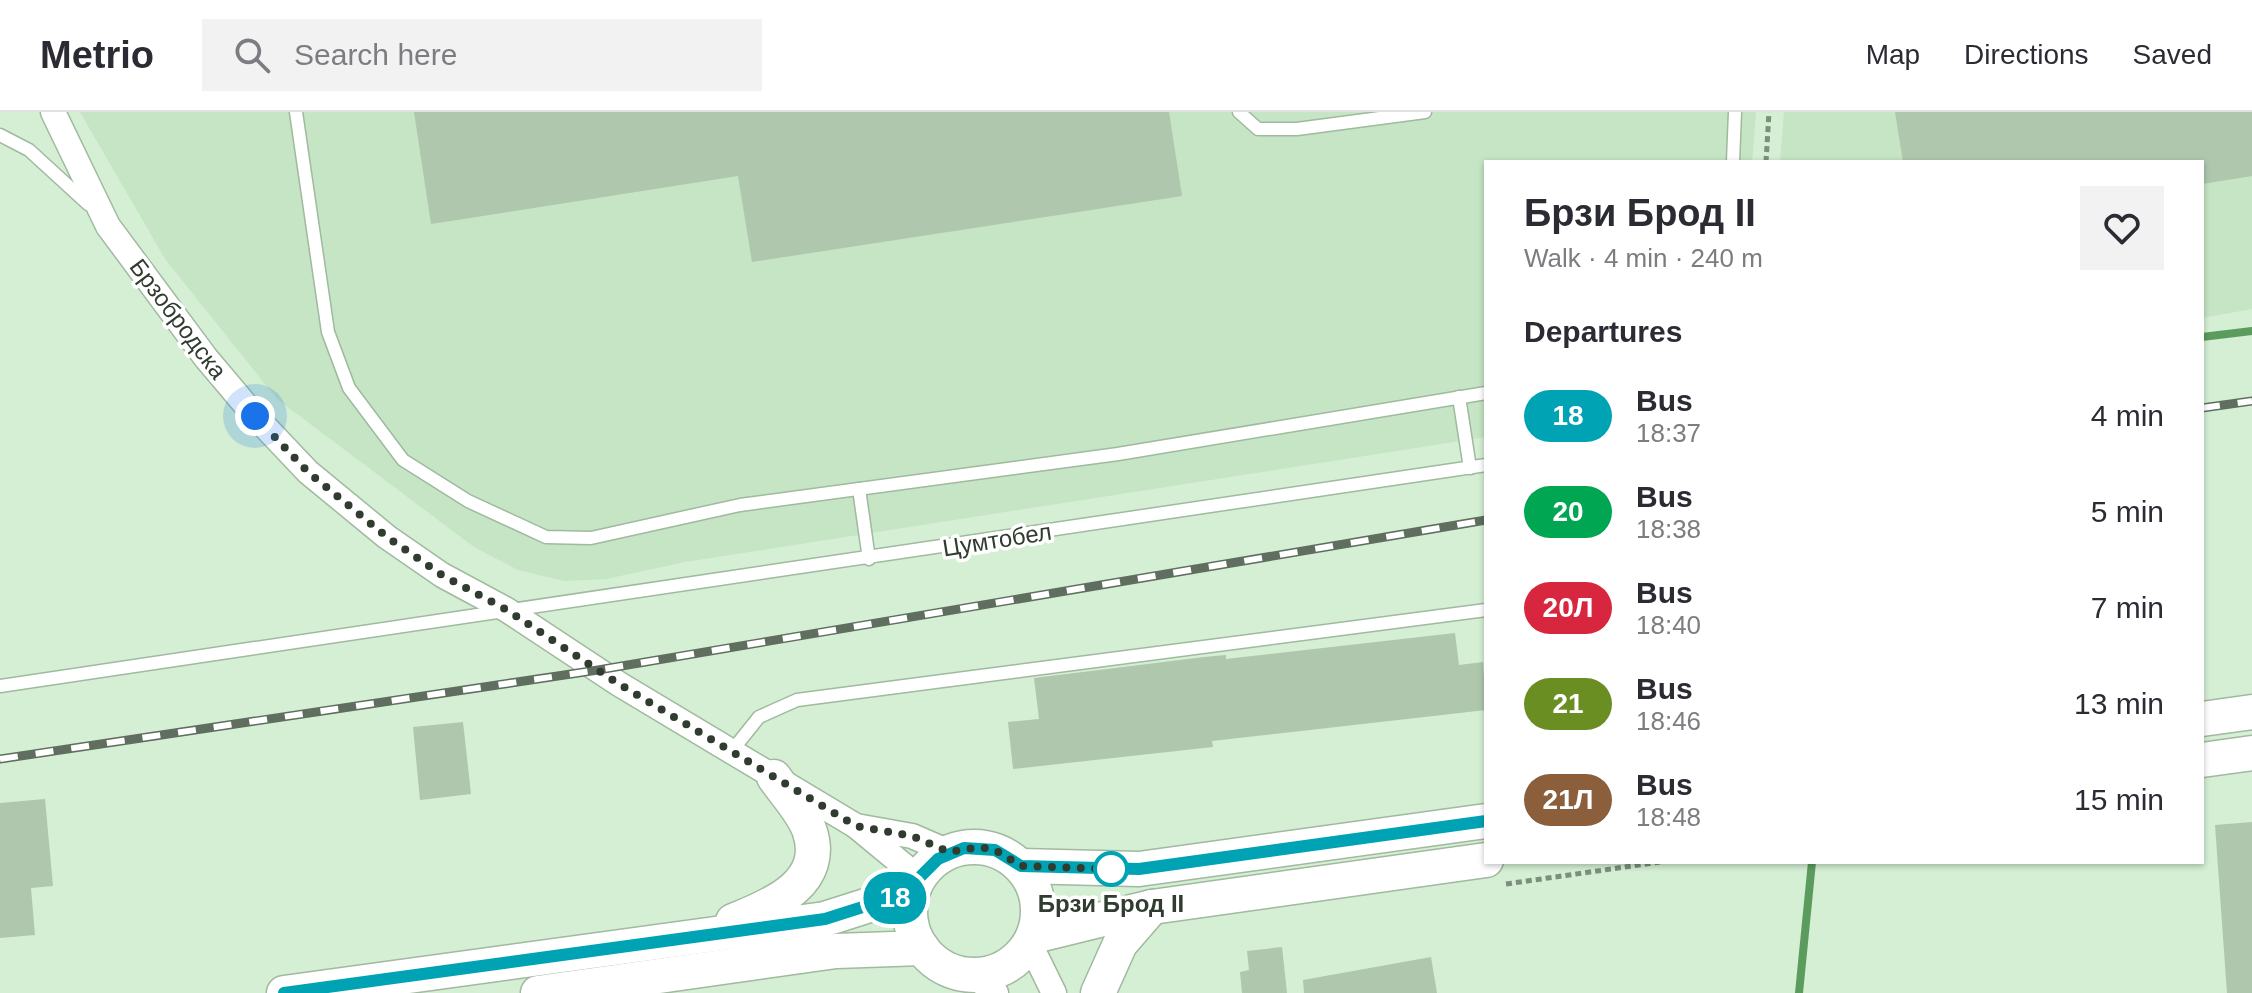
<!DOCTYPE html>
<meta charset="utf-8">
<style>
:root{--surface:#fff;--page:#f2f2f3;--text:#2b2b33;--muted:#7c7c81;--line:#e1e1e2}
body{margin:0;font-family:Helvetica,sans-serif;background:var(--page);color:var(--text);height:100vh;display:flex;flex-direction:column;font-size:30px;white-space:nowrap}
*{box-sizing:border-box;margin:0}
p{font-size:26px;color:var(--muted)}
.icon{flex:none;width:44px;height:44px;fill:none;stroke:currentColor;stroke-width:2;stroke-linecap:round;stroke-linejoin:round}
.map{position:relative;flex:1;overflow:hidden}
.sheet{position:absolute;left:1484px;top:48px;width:720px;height:704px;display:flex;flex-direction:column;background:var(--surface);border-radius:0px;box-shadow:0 2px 6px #0004}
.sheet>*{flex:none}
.badge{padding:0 16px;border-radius:26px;font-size:28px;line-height:52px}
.you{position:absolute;width:40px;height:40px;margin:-20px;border:6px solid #fff;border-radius:50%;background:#1a73e8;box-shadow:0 0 0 12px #1a73e833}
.map>.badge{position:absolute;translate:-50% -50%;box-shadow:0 0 0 4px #fff}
h2{padding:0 40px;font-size:30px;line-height:72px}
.round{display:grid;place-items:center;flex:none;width:84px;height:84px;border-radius:0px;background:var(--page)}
.summary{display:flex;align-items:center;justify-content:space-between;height:136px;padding:0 40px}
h1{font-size:38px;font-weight:800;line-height:60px}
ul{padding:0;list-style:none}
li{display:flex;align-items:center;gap:24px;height:96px;padding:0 40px}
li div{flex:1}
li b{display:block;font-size:30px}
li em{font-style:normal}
li .badge{min-width:88px;font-weight:700;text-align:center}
header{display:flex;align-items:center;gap:48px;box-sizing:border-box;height:112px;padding:0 40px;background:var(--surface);border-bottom:2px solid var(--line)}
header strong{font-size:38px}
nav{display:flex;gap:44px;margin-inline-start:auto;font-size:28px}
.search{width:560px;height:72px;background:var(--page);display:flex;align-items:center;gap:20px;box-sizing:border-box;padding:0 28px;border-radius:0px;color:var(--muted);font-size:30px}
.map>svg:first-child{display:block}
.built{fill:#c5e5c4}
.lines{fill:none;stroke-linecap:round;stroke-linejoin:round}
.stream{stroke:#5c9b5e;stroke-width:8}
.building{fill:#aec7ad}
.lane-casing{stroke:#a0b99f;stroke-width:15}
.street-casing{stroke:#a0b99f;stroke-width:27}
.secondary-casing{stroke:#a0b99f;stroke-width:37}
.path{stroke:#7c8e7c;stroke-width:5;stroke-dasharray:6 4;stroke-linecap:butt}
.lane{stroke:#fff;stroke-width:12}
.street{stroke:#fff;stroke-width:24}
.secondary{stroke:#fff;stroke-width:34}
.rail-casing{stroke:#5f6e5f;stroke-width:9}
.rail{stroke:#fff;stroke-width:6;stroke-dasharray:18;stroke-linecap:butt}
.line-casing{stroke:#fff;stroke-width:18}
.line{stroke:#00a3b4;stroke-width:12}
.walk{stroke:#313c31;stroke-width:8;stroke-dasharray:0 14.4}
.stop-dot{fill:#fff;stroke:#00a3b4;stroke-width:4}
.labels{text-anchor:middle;stroke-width:7;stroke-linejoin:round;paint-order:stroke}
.street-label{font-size:24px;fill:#313c31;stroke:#fff}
.stop-label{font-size:24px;font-weight:bold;fill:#313c31;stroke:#fff}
</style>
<header>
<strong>Metrio</strong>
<div class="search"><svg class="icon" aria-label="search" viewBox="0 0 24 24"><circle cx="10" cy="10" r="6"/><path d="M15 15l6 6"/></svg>Search here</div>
<nav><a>Map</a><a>Directions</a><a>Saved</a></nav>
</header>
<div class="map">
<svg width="2252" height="881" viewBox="0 0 2252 881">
<rect width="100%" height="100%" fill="#d4efd4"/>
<g class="built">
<polygon points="80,0 1756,0 1752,50 1486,50 1486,325 685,450 606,467 564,469 518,458 474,435 277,287 165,147"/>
<polygon points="1784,0 2252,0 2252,197 2202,206 2202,50 1780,50"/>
</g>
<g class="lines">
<g class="stream">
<polyline points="2202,225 2252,219"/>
<polyline points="1799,881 1812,750"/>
</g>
</g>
<g class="building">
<polygon points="414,0 1169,0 1182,84 752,150 738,64 431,112"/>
<polygon points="1895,0 2252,0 2252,64 2202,72 2202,50 1903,50"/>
<polygon points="1455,521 1459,553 1483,550 1486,598 1212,629 1213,635 1013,657 1008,610 1039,607 1034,566 1204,545 1226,543 1226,547"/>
<polygon points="463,610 471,682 420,688 413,615"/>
<polygon points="45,687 53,774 31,776 35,823 0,826 0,691"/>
<polygon points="2252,710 2252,881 2227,881 2215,713"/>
<polygon points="1282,835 1287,881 1242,881 1240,860 1249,858 1247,839"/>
<polygon points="1431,845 1437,881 1304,881 1303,868"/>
</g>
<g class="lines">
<g class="lane-casing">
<g id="lane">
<polyline points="296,0 328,220 349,276 403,348 468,389 546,425 591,426 740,393 1118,342 1486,281"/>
<polyline points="1239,0 1258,17 1297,17 1425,0"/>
<polyline points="0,23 29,38 88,92"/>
<polyline points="1733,50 1735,0"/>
<polyline points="1459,285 1470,356"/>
<polyline points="859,377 869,447"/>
<polyline points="0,574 1486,353"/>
<polyline points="731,640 759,605 797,588 1486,498"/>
</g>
</g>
<g class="street-casing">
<g id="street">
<polyline points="53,0 108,114 206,246 255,304 308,360 387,425 442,463 507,498 619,572 856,714 919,766"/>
<polyline points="856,714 912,724 949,740"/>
<polyline points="1030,832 1054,881"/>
<polyline points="972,863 996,881"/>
</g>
</g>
<g class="secondary-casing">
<g id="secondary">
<polyline points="2202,607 2252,600"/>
<polyline points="2202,648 2252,641"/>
<circle cx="974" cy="799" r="64"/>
<polyline points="1021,754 1139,757 1486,709"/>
<path d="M733,809C774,793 828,770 809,717C802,699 785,681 774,665"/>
<polyline points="1034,824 1152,795 1486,748"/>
<polyline points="284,881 825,807 913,779"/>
<polyline points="538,881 836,839 922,836"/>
<polyline points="1098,881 1120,832 1152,795"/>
</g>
</g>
<g class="path">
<polyline points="1766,50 1769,0"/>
<polyline points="1506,772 1660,750"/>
</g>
<use href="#lane" class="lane"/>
<use href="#street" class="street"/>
<use href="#secondary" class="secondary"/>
<g class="rail-casing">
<g id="rail">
<polyline points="2202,296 2252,289"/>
<polyline points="0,647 598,558 1486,408"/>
</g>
</g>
<use href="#rail" class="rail"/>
</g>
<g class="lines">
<g class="line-casing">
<polyline id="line" points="284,881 825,807 913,779 919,766 938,747 964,736 995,738 1021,754 1139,757 1486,709"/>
</g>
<use href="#line" class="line"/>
<polyline class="walk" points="255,304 308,360 387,425 442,463 507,498 619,572 856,714 912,724 949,740 979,735 995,738 1021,754 1111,757"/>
</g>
<circle class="stop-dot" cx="1111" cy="757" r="16"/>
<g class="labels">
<g class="street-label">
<text transform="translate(178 207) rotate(53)" y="8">Брзобродска</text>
<text transform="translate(997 428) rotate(-9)" y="8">Цумтобел</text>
</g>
<g class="stop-label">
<text x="1111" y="800">Брзи Брод II</text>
</g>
</g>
</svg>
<div class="you" style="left:255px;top:304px"></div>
<b class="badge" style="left:895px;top:786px;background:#00a3b4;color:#fff">18</b>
<section class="sheet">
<div class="summary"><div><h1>Брзи Брод II</h1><p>Walk · 4 min · 240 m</p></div><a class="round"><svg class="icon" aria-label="heart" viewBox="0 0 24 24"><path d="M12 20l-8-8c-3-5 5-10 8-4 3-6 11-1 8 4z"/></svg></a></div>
<h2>Departures</h2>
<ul>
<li><span class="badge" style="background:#00a3b4;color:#fff">18</span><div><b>Bus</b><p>18:37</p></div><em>4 min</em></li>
<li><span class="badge" style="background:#00a651;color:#fff">20</span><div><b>Bus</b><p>18:38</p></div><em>5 min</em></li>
<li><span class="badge" style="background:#d7263d;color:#fff">20Л</span><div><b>Bus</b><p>18:40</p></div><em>7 min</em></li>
<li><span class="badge" style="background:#6b8e23;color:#fff">21</span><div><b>Bus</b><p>18:46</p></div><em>13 min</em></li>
<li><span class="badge" style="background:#8b5e3c;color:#fff">21Л</span><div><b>Bus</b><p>18:48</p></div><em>15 min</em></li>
</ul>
</section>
</div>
